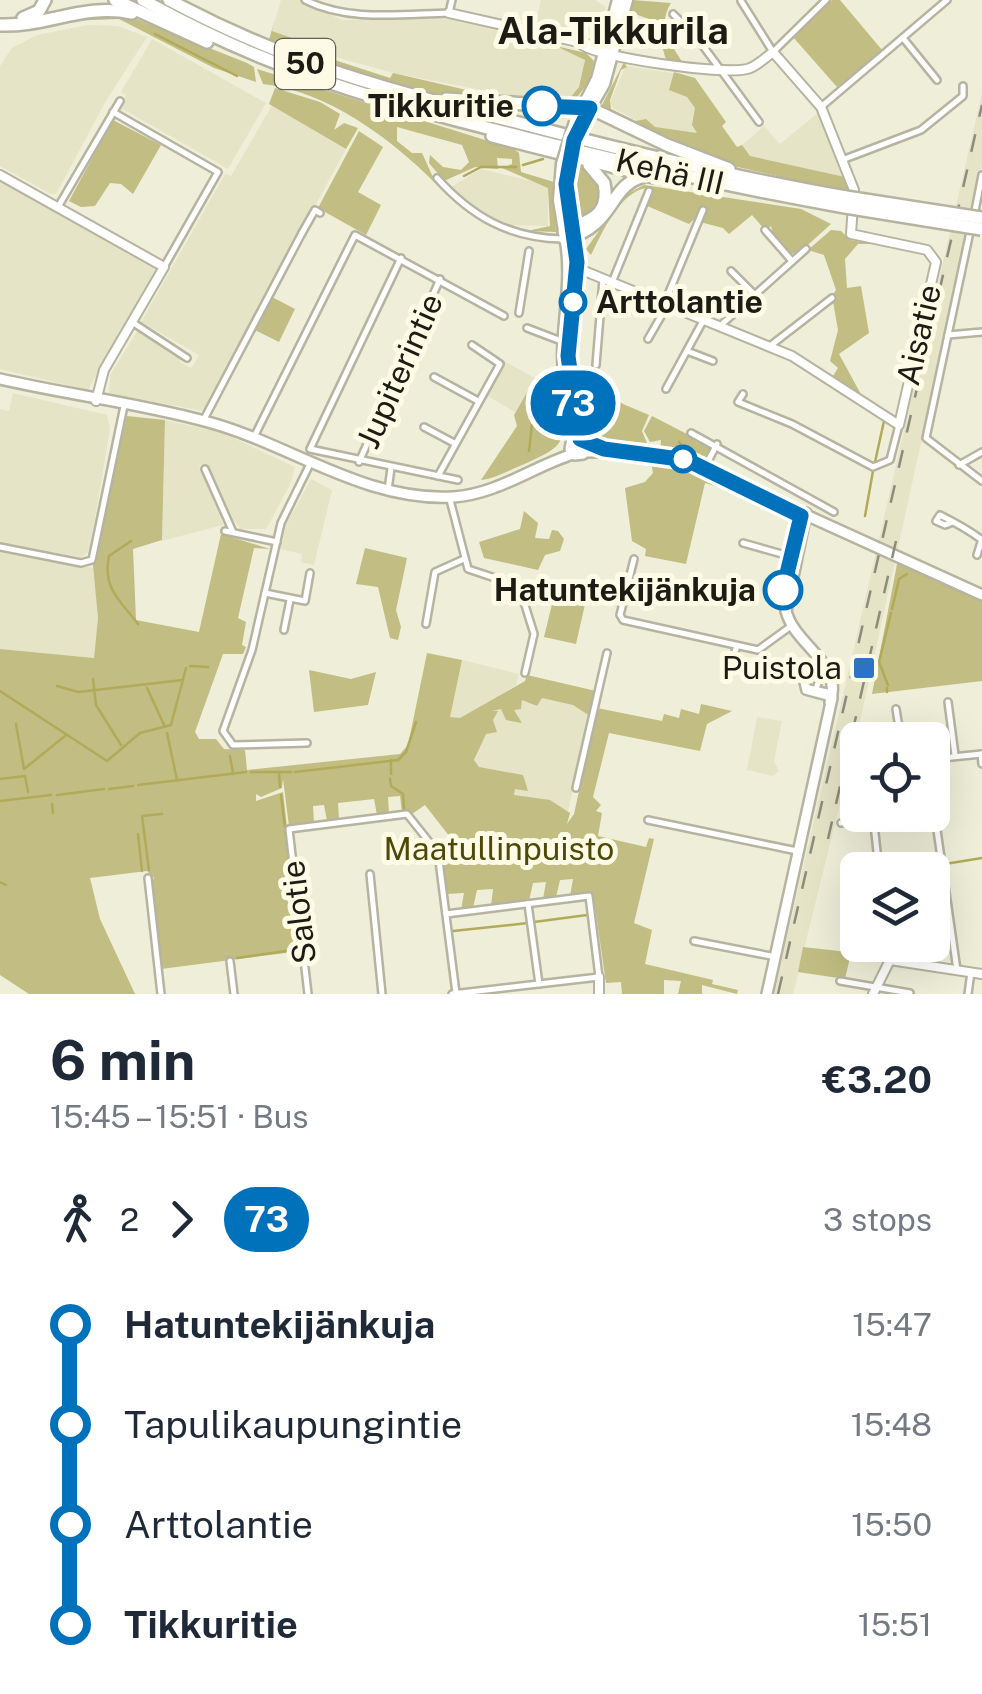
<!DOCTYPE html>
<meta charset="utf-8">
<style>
:root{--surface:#fff;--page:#f2f2f3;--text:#1f2937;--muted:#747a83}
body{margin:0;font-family:"Public Sans",sans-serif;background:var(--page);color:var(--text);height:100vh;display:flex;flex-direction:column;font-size:38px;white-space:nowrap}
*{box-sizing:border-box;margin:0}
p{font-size:32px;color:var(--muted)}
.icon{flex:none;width:55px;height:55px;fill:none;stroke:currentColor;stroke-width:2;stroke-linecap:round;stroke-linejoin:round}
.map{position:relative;height:994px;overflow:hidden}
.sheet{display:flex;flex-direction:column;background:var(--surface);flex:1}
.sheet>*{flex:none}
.badge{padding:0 20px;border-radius:32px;font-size:35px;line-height:65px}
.fabs{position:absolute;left:840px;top:722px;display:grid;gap:20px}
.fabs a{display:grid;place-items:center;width:110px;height:110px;border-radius:15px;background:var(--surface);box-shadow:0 10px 40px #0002;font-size:50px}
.map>.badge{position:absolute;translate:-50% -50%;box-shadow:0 0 0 5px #fff}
.legs{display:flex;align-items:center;gap:15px;height:110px;padding:0 50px;font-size:32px}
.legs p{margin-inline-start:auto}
.head{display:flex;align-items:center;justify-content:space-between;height:170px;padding:0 50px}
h1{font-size:55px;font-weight:700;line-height:75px}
ul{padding:0 50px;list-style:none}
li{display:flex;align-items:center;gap:35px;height:100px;font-size:38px}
li i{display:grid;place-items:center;width:15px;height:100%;margin:0 12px;background:currentColor}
li i::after{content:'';width:25px;height:25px;margin:-12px;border:8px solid;border-radius:50%;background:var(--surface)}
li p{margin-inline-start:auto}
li:first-child i{background:linear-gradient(#0000 50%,currentColor 0)}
li:last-child i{background:linear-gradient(currentColor 50%,#0000 0)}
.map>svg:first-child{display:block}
.built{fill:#e6e4c7}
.green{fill:#c1bd83}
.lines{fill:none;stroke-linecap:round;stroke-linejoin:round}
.stream{stroke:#b1ab59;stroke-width:2.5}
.minor-casing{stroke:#b6b4a0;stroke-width:10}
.tertiary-casing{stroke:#b6b4a0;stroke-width:12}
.secondary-casing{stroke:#b6b4a0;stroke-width:14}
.primary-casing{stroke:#b6b4a0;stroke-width:15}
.trunk-casing{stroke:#b6b4a0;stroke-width:16}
.minor{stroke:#fff;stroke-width:5}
.tertiary{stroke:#fff;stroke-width:8}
.secondary{stroke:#fff;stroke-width:9}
.primary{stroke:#fff;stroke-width:10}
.trunk{stroke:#fff;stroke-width:11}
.rail{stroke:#8c8b7c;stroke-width:2.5;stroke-dasharray:18 18;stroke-linecap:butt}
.primary-bridge-casing{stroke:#b6b4a0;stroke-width:15;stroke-linecap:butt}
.trunk-bridge-casing{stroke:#b6b4a0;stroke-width:16;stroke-linecap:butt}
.primary-bridge{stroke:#fff;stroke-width:10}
.trunk-bridge{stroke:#fff;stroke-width:11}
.line-1-casing{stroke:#fff;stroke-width:22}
.line-1{stroke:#0072bc;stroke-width:15}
.stop-1-dot{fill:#fff;stroke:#0072bc;stroke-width:5}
.poi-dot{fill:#2c73c4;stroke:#fdfbe6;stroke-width:4}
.labels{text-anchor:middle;stroke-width:10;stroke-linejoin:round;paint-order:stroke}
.shield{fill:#fdfbe6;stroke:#605f53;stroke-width:2.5}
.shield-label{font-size:30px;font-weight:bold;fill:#1c1c14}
.stop-label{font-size:32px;font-weight:bold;fill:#1c1c14;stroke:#fdfbe6;text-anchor:end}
.street-label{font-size:32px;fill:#1c1c14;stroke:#fdfbe6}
.poi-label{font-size:32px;fill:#1c1c14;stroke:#fdfbe6;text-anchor:end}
.park-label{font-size:32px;fill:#4f4907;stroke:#fdfbe6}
.quarter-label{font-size:38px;font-weight:bold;fill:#1c1c14;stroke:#fdfbe6}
</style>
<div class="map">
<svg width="982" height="994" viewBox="0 0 982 994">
<rect width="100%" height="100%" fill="#efeed8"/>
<g class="built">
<polygon points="281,0 299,0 342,20 449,19 542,42 584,55 584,78 573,97 528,99 393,73 321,53 321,50 272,31"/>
<polygon points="541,0 595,0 606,7 598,34 562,34 535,27"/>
<polygon points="88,25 118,26 147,37 107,99 56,194 51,194 0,166 0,66 12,48 37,35"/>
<polygon points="152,39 266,103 228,169 119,107 126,95 121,92"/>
<polygon points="626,66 679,74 719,139 667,137 613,108 610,102"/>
<polygon points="982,93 982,164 859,726 793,994 774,994"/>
<polygon points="272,105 346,149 203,411 109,393 110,375 138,330 177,351 180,362 191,368 196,361 199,355 141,322 225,174 231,176"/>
<polygon points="818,113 845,177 750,156 742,145 764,126 780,144"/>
<polygon points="481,169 548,185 548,226 508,225 471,210 449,188"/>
<polygon points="0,181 156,269 88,390 0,369"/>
<polygon points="504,361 535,378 515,412 486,395"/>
<polygon points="13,393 107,415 110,429 97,507 88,552 81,557 0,542 0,409 9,411"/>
<polygon points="165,420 223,433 295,467 290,485 266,529 240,529 222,502 209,467 199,464 223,525 162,541"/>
<polygon points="311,479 332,490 314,565 301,562 302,554 280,549 286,525"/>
<polygon points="0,551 94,568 98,618 94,658 0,649"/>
<polygon points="462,660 519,674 516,685 460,719 449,717"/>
<polygon points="534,696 592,709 565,824 512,813 474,764 490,711"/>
<polygon points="757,717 782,721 774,761 779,771 773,776 747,770"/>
</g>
<g class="green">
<path d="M632,0L671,3C657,25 670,43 683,63L666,60L655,21L629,12Z"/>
<polygon points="832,0 840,0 882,50 837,87 793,37"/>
<polygon points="78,13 129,16 247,63 254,67 256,82 214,68 119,19 67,21"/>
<path d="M275,19L272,31L306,43L304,50L390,78L393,73L488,95L526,98L528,93L570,98L579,87L585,60L556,46L586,53L594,61L589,81L573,103C537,102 500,102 464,99C398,94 329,66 269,40Z"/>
<polygon points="624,62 627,67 621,70 610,100 611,109 635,121 646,119 655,127 697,133 692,125 695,108 687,97 669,90 674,72 695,78 726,122 722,126 737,147 742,145 750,156 845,177 851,193 712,161 601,107"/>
<path d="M257,69L514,149L519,153L521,172L554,182L556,232L527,231L550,226L548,188L502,168L512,164V159L497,158L498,169L475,167L444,181L429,163L430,155L443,167L461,170L469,162L462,145L397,127V141L412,153H422L436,184C392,139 327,91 263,84Z"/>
<polygon points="275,88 320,102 340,114 334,130 344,123 358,128 346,149 269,104"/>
<polygon points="113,120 161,145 133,194 121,184 110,183 95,206 81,207 69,201"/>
<polygon points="359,131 383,147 358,192 381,205 366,235 318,208"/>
<polygon points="574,163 594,174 602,193 595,210 577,222 572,212"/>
<path d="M644,185L801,209L831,224L800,252L790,254L774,238L771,226L765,230L752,215L729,234L723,228L700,222L705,209L689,224L645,205L647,188C620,191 602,233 591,255L586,249L625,195Z"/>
<polygon points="831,230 841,231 850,240 876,244 858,244 845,259 847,288 861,286 869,333 839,354 863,398 833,376 838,368 830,361 838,330 832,296 836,290 824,255 808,250"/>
<polygon points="270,296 295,309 279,342 253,329"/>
<polygon points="579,371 623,404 649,415 642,431 647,443 598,439 587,432"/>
<path d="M535,378L557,389L552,398L560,394C569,446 563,446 520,466C507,471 494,479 481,480L517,426L514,415Z"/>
<polygon points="127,416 165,420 162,540 133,549 136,620 199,632 221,534 270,549 254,548 238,618 246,622 242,645 246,647 243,654 223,654 195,732 199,739 216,739 224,749 245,750 247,770 400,754 408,745 427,653 462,660 450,717 460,718 525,681 527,675 596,691 590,716 573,705 542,698 537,706 522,700 521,709 514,710 522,723 506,720 501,709 492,711 498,711 493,720 497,732 486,734 474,760 479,767 523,775 528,791 515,789 514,795 550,800 570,813 567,824 574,814 597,708 662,721 664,714 679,718 681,709 699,714 701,704 732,711 707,724 700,751 609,733 593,797 601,805 596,811 602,813 598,836 646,847 649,838 654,839 634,923 652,930 645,964 713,980 712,984 738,990 737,994 702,985 702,994 678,994 681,981 664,980 664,994 622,994 621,982 606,983 593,893 570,896 573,879 560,880 556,897 543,899 546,882 533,883 529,901 491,906 493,889 477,890 473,908 461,910 464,893 447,894 442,858 457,846 425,805 412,814 402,812 400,796 388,797 389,814 377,815 374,799 338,803 339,820 327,821 324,805 313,806 314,823 289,826 283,779 282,788 261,797 256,794 256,801 283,792 301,951 161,969 150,885 154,878 147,871 90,878 100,919 135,994 29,994 0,975 0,649 94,658 98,618 93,565"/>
<polygon points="652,416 712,447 700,462 660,452 661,440 650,442 644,431"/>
<polygon points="658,459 687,464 763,499 759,508 745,495 705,483 686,564 645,556 646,549 632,541 625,488 645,482 653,473 651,461 665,469"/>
<polygon points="524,511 538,523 535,538 549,539 552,530 558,531 564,539 560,551 545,555 538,570 484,558 479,542 520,529"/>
<polygon points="365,548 407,558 396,610 401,627 398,640 390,638 378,587 356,584"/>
<polygon points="898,559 982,602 982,681 872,694"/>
<polygon points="557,584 588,591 576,644 544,637"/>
<polygon points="309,670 351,679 376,672 368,705 314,712"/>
<polygon points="847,935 851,953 845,979 798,972 803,947 848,952"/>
</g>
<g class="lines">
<g class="stream">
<polyline points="155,34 237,76"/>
<polyline points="523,165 543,159"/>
<polyline points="464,176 481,167 516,167"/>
<polyline points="535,414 556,391"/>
<polyline points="679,442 690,457 701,461"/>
<polyline points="529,451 532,424"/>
<polyline points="875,462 884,421"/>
<polyline points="713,466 767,491"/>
<polyline points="771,492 819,515"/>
<polyline points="865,516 873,471"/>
<path d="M131,541L109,556C102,589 121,601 138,624"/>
<polyline points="892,609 899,579 907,574"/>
<polyline points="190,666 208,667"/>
<polyline points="93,679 96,705 121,745"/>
<polyline points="888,685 879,662 891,613"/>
<polyline points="57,686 78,692 183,680"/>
<polyline points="147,688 165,727"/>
<polyline points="0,691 107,761 140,733 171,725 186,668"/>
<polyline points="887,692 887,688"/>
<polyline points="16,724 24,769 65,736"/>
<polyline points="167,733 177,780"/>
<polyline points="230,756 233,774"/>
<polyline points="251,772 291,772"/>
<polyline points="295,772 398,760 406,752 416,722"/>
<polyline points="279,774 280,787"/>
<polyline points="391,774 391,760"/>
<polyline points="0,779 25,776 28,792"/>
<polyline points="390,779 391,786 403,794 404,810"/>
<polyline points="138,785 246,772"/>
<polyline points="109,789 133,786"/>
<polyline points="57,795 104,789"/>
<polyline points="281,795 295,908"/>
<polyline points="0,801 51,795"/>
<polyline points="52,804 53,813"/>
<polyline points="138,834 142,871"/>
<polyline points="945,864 982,858"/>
<polyline points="149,870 142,816 162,814"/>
<polyline points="904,870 938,865"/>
<polyline points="0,882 6,885"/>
<polyline points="295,911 299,941"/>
<polyline points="534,922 587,915"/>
<polyline points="453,931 528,923"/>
<polyline points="237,958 300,949"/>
</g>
<g class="minor-casing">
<g id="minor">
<path d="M305,0C348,22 402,14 449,13L452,0"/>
<polyline points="741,1 773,52 826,0"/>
<polyline points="673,14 695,35 759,122"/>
<polyline points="903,38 937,80"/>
<polyline points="821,107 947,0"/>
<polyline points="113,112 218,172 164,267"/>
<polyline points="842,160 921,130 963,96 963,86"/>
<path d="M437,178C471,216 509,238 562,239"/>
<polyline points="58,207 120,101"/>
<polyline points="974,216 982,175"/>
<polyline points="971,227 926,438 982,481"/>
<polyline points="765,230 792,261"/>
<polyline points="302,233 315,210 320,213"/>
<polyline points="401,258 310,449 458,480"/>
<polyline points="731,271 754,294"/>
<polyline points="613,280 649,191"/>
<polyline points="665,302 703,210"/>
<polyline points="519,313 529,251"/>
<polyline points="132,322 187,358"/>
<polyline points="721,325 806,249"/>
<polyline points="527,328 569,344"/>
<polyline points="948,335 982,332"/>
<polyline points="648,339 667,306"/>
<polyline points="770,346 832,298"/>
<polyline points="687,351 713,361"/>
<polyline points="596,365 603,279"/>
<polyline points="434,377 478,401"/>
<polyline points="666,389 703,321"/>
<polyline points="743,394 738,402 792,424 873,467 890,460 899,425"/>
<polyline points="203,421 302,233"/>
<polyline points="424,427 454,443"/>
<polyline points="691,433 834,512"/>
<polyline points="254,437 355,235 504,316"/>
<polyline points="359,462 440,279"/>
<polyline points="959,465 982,452"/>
<polyline points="705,467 717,444"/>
<polyline points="205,469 233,532"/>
<polyline points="438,476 500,364 472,345"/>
<polyline points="388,490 391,468"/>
<polyline points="449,496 468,569 519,586 534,634 525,673"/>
<path d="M953,522L945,525L936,521L940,515C954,522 969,530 982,540"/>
<polyline points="225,531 277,542"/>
<polyline points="743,543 796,558"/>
<polyline points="0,547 81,563 92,560 124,406"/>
<polyline points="977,555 982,539"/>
<polyline points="634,559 620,615 623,620 758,650 791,626"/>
<polyline points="265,593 305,601 310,573"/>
<polyline points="426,624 435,572 464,559"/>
<polyline points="284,630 290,600"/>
<polyline points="811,673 820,677 816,689"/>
<polyline points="727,674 737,646"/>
<polyline points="804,681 822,662"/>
<polyline points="803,682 805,691 831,698"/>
<polyline points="803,682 809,688 832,693"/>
<polyline points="948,702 955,755"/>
<polyline points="896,709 901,740"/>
<polyline points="307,743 233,745 223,731 252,650 281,523 311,462"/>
<polyline points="981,754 982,764"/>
<polyline points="932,759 982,754"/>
<polyline points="576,788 607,653"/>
<polyline points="932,795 957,970"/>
<polyline points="873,815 879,870"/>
<polyline points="648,820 797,851"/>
<polyline points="841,823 873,819"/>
<polyline points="370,874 382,994"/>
<polyline points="148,878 161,994"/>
<polyline points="528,904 539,984"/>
<polyline points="446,914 589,896 599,977 452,994"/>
<polyline points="849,932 858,931"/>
<polyline points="694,941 776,957"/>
<polyline points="889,945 890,960"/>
<polyline points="230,961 234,994"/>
<polyline points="840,981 910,993"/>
<polyline points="308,994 289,829 407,814 438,853 456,993"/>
<polyline points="968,994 971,972"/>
</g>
</g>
<g class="tertiary-casing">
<g id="tertiary">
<polyline points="449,13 609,49"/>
<polyline points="0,175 164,267 104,370 96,401"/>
<path d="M572,266L792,356L899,425L936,262L927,250L851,234L854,190L821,107L773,52C765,58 756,67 747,69C721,75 603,58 582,45"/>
<polyline points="890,960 982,974"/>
<polyline points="599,977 599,994"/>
<polyline points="873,994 890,960"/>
</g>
</g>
<g class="secondary-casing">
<g id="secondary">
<path d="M565,239C574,286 558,333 564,380C567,403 576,427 570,449L575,455L583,454L584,442L573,441"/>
<polyline points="572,309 577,262 572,237"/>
<path d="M0,379C69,395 140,403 208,422C290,444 365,502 453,497C498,494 532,467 573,454"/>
<polyline points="585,452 639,451 687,461 982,595"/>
<path d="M806,513L786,611C795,646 844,663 830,702"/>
<polyline points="767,994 832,698"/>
</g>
</g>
<g class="primary-casing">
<g id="primary">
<polyline points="580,112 597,79 618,0"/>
<polyline points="581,124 604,84 627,0"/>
<polyline points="562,164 559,200 565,237"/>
</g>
</g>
<g class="trunk-casing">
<g id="trunk">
<polyline points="115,0 207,42"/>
<path d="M143,0C272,72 385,103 527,138C632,165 738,188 845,207"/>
<path d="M169,0C292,66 393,91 527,125C633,153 738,178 846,197"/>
<polyline points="23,18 39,11 45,0"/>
<path d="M0,25C46,27 84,3 132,13"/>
<polyline points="446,99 590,108 667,145 729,169"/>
<polyline points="492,136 654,177"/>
<path d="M564,232C588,220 611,217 604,183L589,165"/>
<path d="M565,239C617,225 607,185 645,176"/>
</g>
</g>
<use href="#minor" class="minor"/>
<use href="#tertiary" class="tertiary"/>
<use href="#secondary" class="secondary"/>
<use href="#primary" class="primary"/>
<use href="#trunk" class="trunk"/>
<g class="rail">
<polyline points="828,839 896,541"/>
<polyline points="778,994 982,105"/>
</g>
<g class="primary-bridge-casing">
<polyline id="primary-bridge" points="562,164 575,122"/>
</g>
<g class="trunk-bridge-casing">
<g id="trunk-bridge">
<polyline points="846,197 982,218"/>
<polyline points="845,207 981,229"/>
</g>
</g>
<use href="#primary-bridge" class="primary-bridge"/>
<use href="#trunk-bridge" class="trunk-bridge"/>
</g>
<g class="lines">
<g class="line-1-casing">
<polyline id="line-1" points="542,106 590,108 574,140 566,184 577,262 568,356 580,439 604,449 687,460 801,516 783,590"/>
</g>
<use href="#line-1" class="line-1"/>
</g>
<g class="stop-1-dot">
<circle cx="542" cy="106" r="18"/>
<circle cx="573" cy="302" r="12"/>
<circle cx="683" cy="459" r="12"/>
<circle cx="783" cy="590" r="18"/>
</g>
<rect class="poi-dot" x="852" y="656" width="24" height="24" rx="5"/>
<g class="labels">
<rect class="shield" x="275" y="39" width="60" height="50" rx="8"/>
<g class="shield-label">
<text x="305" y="74">50</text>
</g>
<g class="stop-label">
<text x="514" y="117">Tikkuritie</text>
<text x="596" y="313" text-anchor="start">Arttolantie</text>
<text x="756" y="601">Hatuntekijänkuja</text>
</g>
<g class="street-label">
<text transform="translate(670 172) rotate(13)" y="11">Kehä III</text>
<text transform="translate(919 335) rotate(-77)" y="11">Aisatie</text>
<text transform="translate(400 371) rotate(-66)" y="11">Jupiterintie</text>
<text transform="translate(299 912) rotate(-97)" y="11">Salotie</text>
</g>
<g class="poi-label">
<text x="842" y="679">Puistola</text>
</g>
<g class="park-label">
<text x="499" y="860">Maatullinpuisto</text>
</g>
<g class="quarter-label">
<text x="613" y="44">Ala-Tikkurila</text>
</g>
</g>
</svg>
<div class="fabs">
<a><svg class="icon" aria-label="locate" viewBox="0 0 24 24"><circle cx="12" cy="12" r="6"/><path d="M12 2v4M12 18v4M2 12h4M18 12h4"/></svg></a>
<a><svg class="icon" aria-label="layers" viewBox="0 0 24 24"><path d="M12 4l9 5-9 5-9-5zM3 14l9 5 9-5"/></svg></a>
</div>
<b class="badge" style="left:573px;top:403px;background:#0072bc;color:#fff">73</b>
</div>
<section class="sheet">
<div class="head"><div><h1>6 min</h1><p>15:45 – 15:51 · Bus</p></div><b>€3.20</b></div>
<div class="legs"><svg class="icon" aria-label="walk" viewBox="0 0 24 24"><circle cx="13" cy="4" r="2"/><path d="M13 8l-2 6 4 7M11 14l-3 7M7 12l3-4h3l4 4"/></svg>2<svg class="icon" aria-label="forward" viewBox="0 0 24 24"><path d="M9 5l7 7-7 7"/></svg><b class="badge" style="background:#0072bc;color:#fff">73</b><p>3 stops</p></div>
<ul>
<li><i style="color:#0072bc"></i><b>Hatuntekijänkuja</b><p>15:47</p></li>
<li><i style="color:#0072bc"></i><span>Tapulikaupungintie</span><p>15:48</p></li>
<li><i style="color:#0072bc"></i><span>Arttolantie</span><p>15:50</p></li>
<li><i style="color:#0072bc"></i><b>Tikkuritie</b><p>15:51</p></li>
</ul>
</section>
